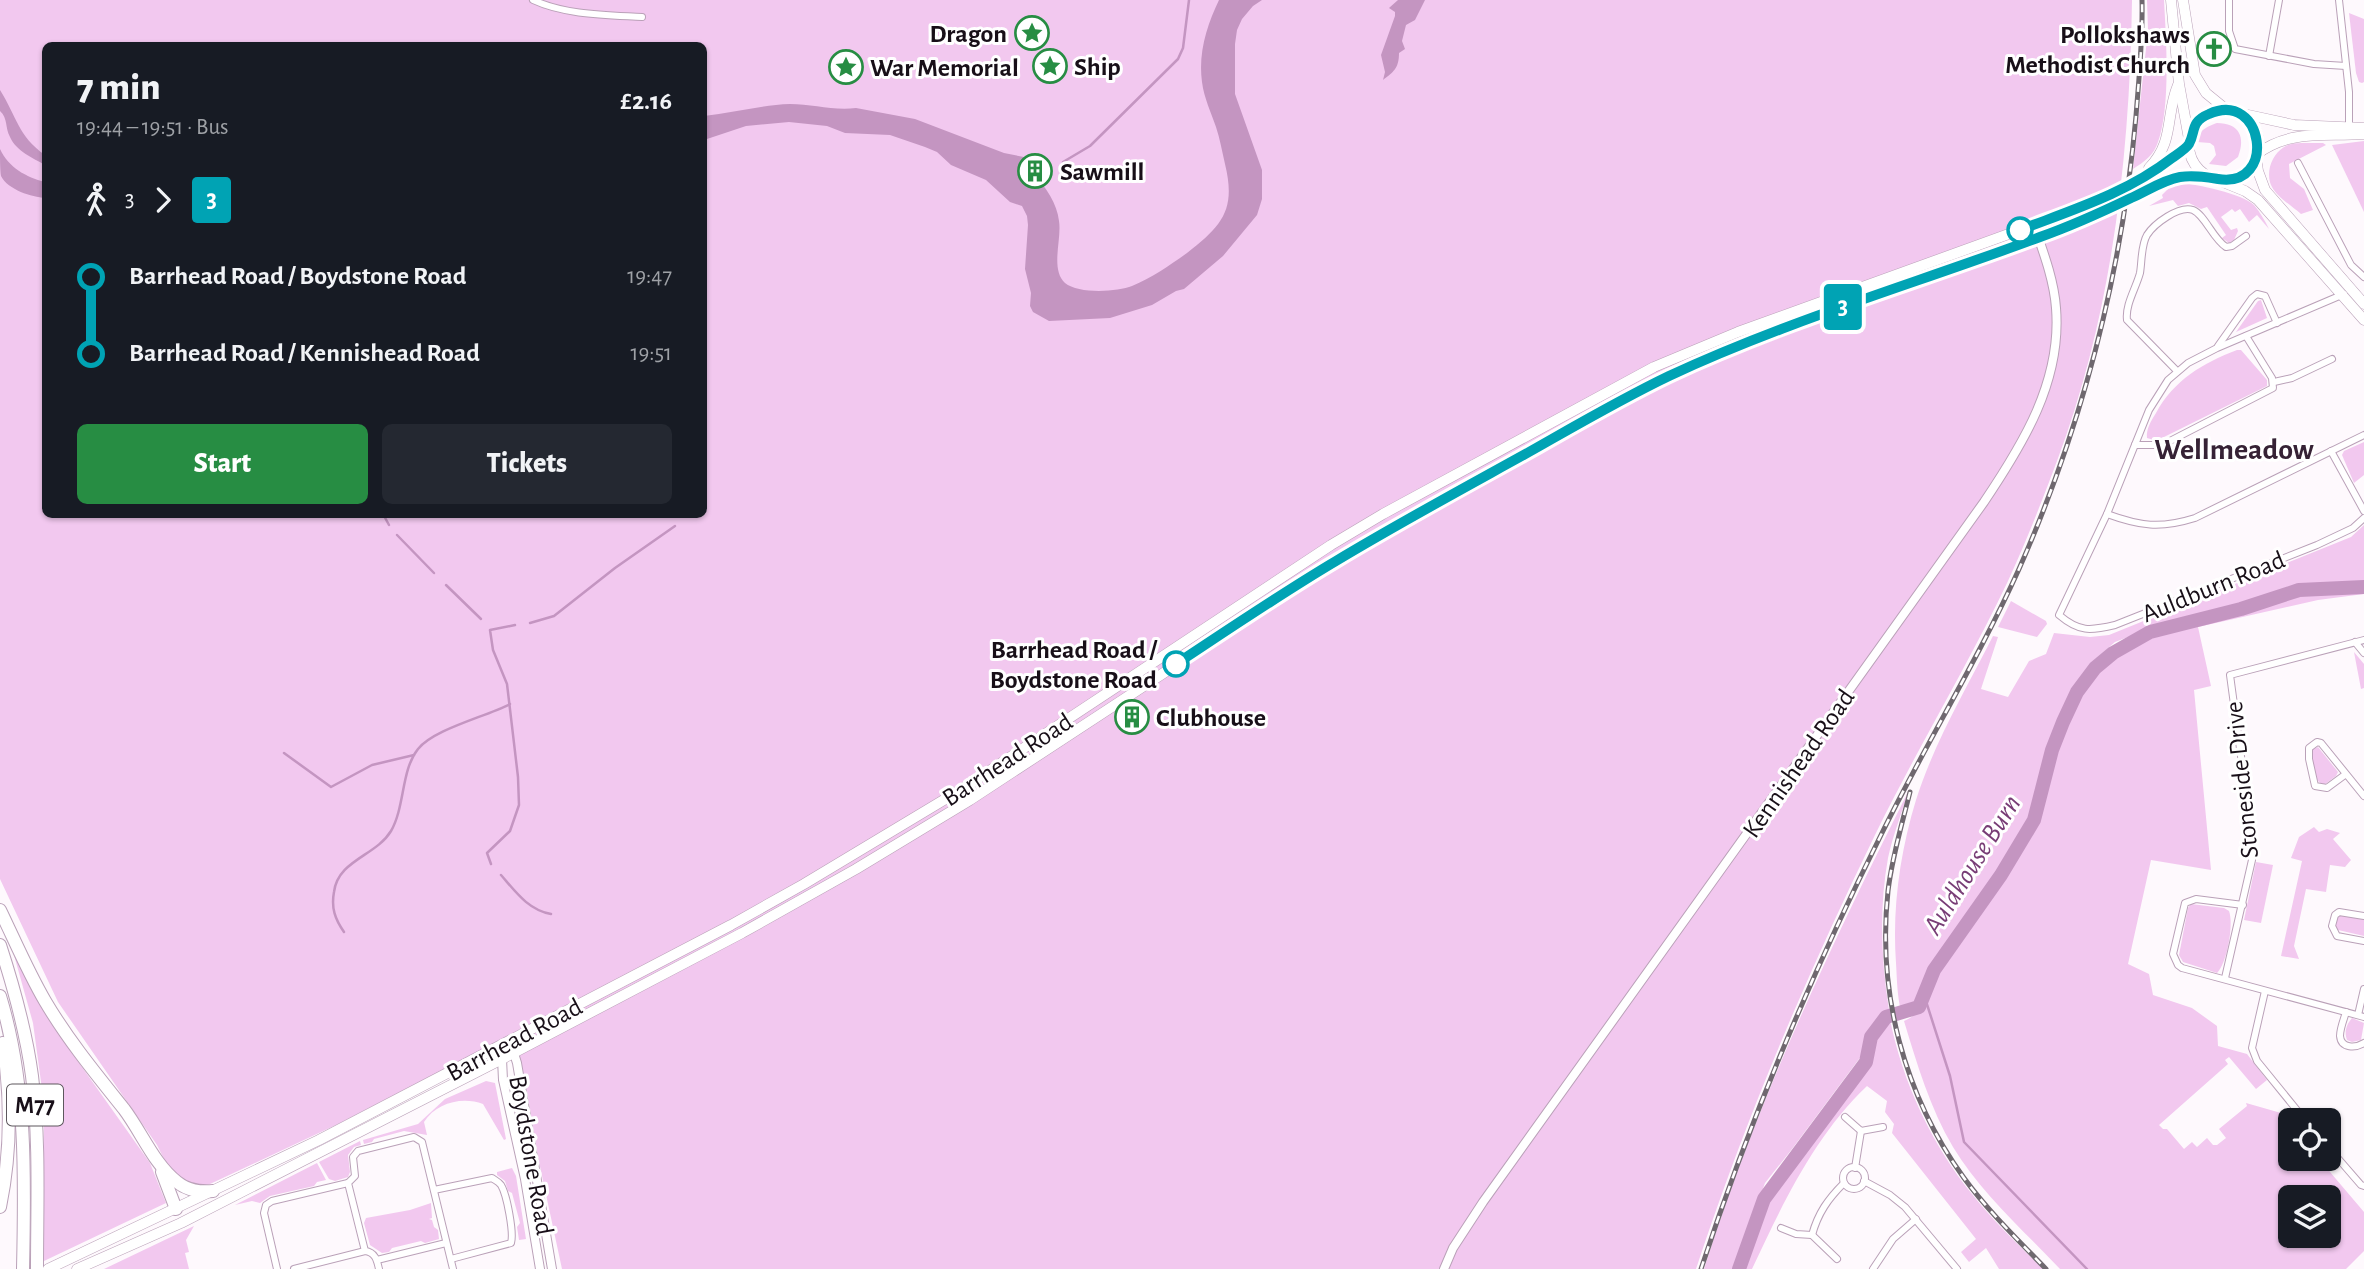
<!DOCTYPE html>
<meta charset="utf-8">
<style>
:root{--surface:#171b24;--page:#242831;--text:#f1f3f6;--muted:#9ea1a6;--accent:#278d43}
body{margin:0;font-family:"Alegreya Sans",sans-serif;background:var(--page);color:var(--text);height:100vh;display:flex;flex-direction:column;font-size:26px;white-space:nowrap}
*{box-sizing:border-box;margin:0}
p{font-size:23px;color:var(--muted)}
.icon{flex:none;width:38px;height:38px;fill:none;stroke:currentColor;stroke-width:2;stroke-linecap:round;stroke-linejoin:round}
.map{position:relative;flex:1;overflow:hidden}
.sheet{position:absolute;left:42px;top:42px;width:665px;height:476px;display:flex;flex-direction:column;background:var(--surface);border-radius:10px;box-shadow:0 2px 5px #0004}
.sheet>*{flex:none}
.badge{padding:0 14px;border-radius:5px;font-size:24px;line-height:46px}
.buttons{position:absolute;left:2278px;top:1108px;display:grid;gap:14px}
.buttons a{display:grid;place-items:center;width:63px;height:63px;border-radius:10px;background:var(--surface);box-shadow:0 2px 5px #0004;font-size:35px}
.map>.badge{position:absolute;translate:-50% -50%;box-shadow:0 0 0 4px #fff}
.legs{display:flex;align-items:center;gap:10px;height:77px;padding:0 35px;font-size:23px}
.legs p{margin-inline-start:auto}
.overview{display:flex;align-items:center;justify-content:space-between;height:119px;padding:0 35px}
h1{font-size:38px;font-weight:800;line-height:52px}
.primary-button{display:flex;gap:14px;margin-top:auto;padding:14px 35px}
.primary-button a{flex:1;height:80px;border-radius:10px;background:var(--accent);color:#fff;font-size:28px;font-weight:800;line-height:80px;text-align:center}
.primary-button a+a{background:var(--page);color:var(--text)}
ul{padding:0 35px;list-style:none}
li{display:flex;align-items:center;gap:24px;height:77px;font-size:26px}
li i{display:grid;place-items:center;width:10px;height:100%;margin:0 9px;background:currentColor}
li i::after{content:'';width:18px;height:18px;margin:-9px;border:5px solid;border-radius:50%;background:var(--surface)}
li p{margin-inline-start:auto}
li:first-child i{background:linear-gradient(#0000 50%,currentColor 0)}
li:last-child i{background:linear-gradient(currentColor 50%,#0000 0)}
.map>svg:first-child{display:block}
.green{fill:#f2c8ef;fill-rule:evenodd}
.water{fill:#c495c1}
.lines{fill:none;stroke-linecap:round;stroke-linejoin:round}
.stream{stroke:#c495c1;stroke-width:2.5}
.river{stroke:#c495c1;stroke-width:14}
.minor-casing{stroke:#baa1b8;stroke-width:8}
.tertiary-casing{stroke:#baa1b8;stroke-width:10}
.secondary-casing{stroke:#baa1b8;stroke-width:11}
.motorway-casing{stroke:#baa1b8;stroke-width:14}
.minor{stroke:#fff;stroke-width:6}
.tertiary{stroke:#fff;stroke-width:8}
.secondary{stroke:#fff;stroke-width:10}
.motorway{stroke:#fff;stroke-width:12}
.rail-casing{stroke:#6f686f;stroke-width:5}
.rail{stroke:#fff;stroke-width:2.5;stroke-dasharray:8;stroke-linecap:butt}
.line-1-casing{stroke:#fff;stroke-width:16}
.line-1{stroke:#00a3b4;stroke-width:10}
.stop-1-dot{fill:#fff;stroke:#00a3b4;stroke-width:3.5}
.labels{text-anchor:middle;stroke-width:6;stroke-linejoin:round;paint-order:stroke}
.shield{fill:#fff;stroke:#5d575d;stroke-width:2}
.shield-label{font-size:24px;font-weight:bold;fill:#180f18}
.poi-label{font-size:26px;font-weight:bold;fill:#180f18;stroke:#fff;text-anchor:start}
.street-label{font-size:26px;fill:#180f18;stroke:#fff}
.stop-label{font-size:26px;font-weight:bold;fill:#180f18;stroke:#fff;text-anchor:end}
.water-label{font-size:28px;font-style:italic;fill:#783d76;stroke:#fff}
.quarter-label{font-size:30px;font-weight:bold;fill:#362235;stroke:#fff}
</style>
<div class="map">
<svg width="2364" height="1269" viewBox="0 0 2364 1269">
<rect width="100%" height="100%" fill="#fef9fd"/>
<g class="green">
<path d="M0,0H2132C2130,156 2112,314 2057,461C2042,501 2026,542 2008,581C1967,667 1917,749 1875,835C1806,976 1745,1120 1696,1269H562L539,1162L527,1091L519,1068L520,1059L510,1035L338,1124L210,1184L204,1186L190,1184L170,1171L157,1145L58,1002L0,879ZM46,46H704V514H46Z"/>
<path d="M2147,0H2164C2166,38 2171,106 2158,142C2154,155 2144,162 2133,169L2148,30Z"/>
<polygon points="2349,13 2364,19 2364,82 2362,83 2359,82 2356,73"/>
<path d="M2217,123C2239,123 2246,137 2238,157L2226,166L2209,164L2216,155L2214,146L2210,143L2197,142C2197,131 2208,126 2217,123Z"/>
<polygon points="2364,141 2364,212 2332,145"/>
<path d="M2306,143H2323L2326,145L2289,164L2290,178L2304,189L2313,210L2301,214C2292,206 2277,197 2272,187C2265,174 2271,155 2284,147C2290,143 2299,143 2306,143Z"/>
<path d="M2180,183C2196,184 2243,194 2254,205C2260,212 2265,221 2269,229L2257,215L2249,222L2240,209L2235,212L2232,209L2221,217L2231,230L2237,228L2238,231L2234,240L2229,243L2222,238L2226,235L2207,207L2201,209L2189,203L2178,206L2173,200L2149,206L2163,198L2162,195L2170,187Z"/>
<polygon points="2261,300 2267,318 2236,332 2258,301"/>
<path d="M2237,350H2241L2267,380V386L2164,437L2154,440L2147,438C2146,429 2151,421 2156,413C2174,380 2203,363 2237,350Z"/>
<polygon points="2364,442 2364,475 2354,483 2342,455 2344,451"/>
<path d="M2364,525V584L2295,589L2165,623L2115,642L2092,662L2050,749L2029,817L1998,873L1931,967L1918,1005L1901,1011C1897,995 1897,979 1896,963C1892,909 1900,852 1916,800C1934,743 1966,689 1993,636L1998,637L1981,689L2008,697L2029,661L2046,654L2054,633L2090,637L2109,635L2351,537Z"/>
<path d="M2364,590V594L2318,600L2198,627L2211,686L2194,690L2211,870L2151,860L2128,964L2149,974L2153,995L2192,1008L2217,1026L2218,1046L2247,1054L2267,1080L2256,1089L2229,1057L2225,1060L2228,1064L2159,1125L2163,1129H2167L2184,1149L2192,1142L2197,1147L2207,1138L2213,1145H2217L2226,1138L2219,1129L2247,1106L2246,1103L2281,1113L2291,1125V1158L2319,1159L2364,1212V1251L2346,1269H2060C2024,1231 1980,1192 1953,1147C1930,1108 1917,1064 1904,1021C1925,1012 1932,991 1936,970L2008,869L2036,819L2053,758L2073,709L2095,676L2119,654L2156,633L2308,593ZM2291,1197H2329V1236H2291Z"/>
<polygon points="2011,601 2046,621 2047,624 2037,637 1998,627"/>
<polygon points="2354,652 2364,664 2364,688 2361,689"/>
<path d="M2318,747L2338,772L2336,776L2324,785C2312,781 2310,760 2313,749Z"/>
<path d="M1909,790C1902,812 1893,835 1888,858C1879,908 1881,960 1889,1010C1873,1022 1864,1036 1862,1055L1792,1149L1765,1183L1734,1269H1704C1756,1103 1831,945 1909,790Z"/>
<polygon points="2314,827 2319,832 2327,829 2340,833 2333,839 2351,860 2345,867 2330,865 2326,892 2306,889 2294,946 2299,959 2281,956 2302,861 2291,858 2299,837"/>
<polygon points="2256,862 2273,865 2261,923 2244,920"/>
<path d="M2191,904L2224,908L2229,911C2234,924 2227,963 2217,973L2183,962L2179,955L2188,908Z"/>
<polygon points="2340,915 2364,919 2364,936 2338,930 2334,927 2336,918"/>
<polygon points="14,955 55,1029 150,1163 166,1203 44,1261 44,1104 33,1023"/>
<path d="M2352,1018L2364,1023L2361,1040L2352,1042L2347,1040C2344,1032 2346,1025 2352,1018Z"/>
<path d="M1890,1019C1902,1081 1932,1145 1972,1194C1993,1221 2019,1245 2043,1269H1999L1986,1248L1969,1262L1961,1252L1976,1239L1892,1133L1894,1124L1885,1112L1887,1101L1867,1086C1815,1135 1782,1205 1752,1269H1742L1767,1201L1868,1065C1871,1045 1876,1033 1890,1019Z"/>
<path d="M486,1081L495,1083L506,1139L504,1140L483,1104C462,1096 436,1103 424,1122L427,1135L404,1131L374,1139L372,1142L364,1144L363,1140L418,1124L445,1099Z"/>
<polygon points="360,1141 361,1145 354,1147 348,1155 350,1172 348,1177 335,1181 329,1179 319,1162"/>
<polygon points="317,1163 326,1180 317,1182 314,1186 270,1196 260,1203 252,1201 235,1205"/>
<polygon points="512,1168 516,1176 526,1239 519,1240 517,1227 520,1223 512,1193 508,1191 505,1181 497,1175 497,1172"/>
<polygon points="431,1203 432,1218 429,1219 432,1220 434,1227 438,1230 439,1239 425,1243 421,1241 392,1248 389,1252 382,1253 370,1245 364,1223 366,1218 410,1210"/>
<polygon points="194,1226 186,1240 189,1252 185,1253 189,1269 104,1269"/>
</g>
<g class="water">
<path d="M1219,0H1262L1253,6L1242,19L1237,30L1235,44V94L1262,170V199L1257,215L1223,256L1184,289L1176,291L1152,305L1110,318L1049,321L1033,312L1030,306L1031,293L1025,269L1028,225L1027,216L1022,206L1010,202L986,180L951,165L937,152L925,147L890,135L845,133L827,126L789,122L746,126L704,140V116C732,113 761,105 790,104C812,104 834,111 856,108L915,119L1004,153L1029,158L1023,165L1027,169L1024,173L1031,179L1034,176C1046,186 1057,204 1059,221C1062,239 1050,269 1065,283C1078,294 1117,292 1132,286C1152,278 1170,265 1187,253C1223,225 1236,209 1225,164C1222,151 1220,139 1216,127C1211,112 1204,98 1202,82C1198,53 1207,25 1219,0Z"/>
<path d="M1398,0H1425L1415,20L1406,25L1402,41L1405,49L1399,53C1399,69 1393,72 1383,80L1385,72L1381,55L1395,16V12L1389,8Z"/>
<path d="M0,90C17,117 18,136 45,155V165C33,158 16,151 10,137C5,128 8,118 0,111Z"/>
<path d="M0,149C9,168 26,177 45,182V198C32,197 8,190 1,176C0,170 0,156 0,149Z"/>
</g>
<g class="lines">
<g class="stream">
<polyline points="1063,162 1090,146 1178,59 1183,48 1189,0"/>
<polyline points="383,514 389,525"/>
<polyline points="397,535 434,573"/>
<polyline points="446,585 481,619"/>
<polyline points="530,623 554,616 615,568 675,526"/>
<polyline points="284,753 331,787 372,765 414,755"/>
<polyline points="491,864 487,853 510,831 519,805 518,777 507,684 493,650 490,630 515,625"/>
<path d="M501,875C515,891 528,910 551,914"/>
<path d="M344,932C335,919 331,908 334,892C338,860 376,856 391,831C405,807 401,770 418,749C434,729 485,717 510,704"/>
<polyline points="1924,995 1950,1076 1964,1142 2087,1269"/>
</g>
<polyline class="river" points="1739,1269 1764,1199 1866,1062 1871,1037 1886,1017 1919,1007 1934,970 2001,875 2034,820 2052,750 2063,722 2077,692 2095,668 2113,653 2150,632 2241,609 2299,590 2364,587"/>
<g class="minor-casing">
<g id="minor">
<path d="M533,0C565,15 607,15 642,17"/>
<polyline points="2229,0 2229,31 2235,49 2314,64 2346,66"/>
<polyline points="2339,0 2349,92 2349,126"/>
<polyline points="2269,56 2279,0"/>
<polyline points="2298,163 2351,265 2364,277"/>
<path d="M2344,294L2217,348L2188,363L2168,380L2149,410L2107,514L2059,615C2079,632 2090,631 2115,625L2317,545L2353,528L2364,518"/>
<polyline points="2218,346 2252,298 2257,294 2265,296 2277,323"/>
<path d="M2177,371L2127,320C2125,305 2136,288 2140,273C2142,261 2141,245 2147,235C2154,224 2179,205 2193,210C2205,215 2213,239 2226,247L2232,246L2246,236"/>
<polyline points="2274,382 2292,378 2332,359"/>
<polyline points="2135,445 2155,445 2170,441 2273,388 2272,378 2246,336"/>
<polyline points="2331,451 2364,511"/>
<path d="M2107,514C2140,526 2160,529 2195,518L2364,435"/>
<polyline points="2355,642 2364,653"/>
<polyline points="2346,774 2327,788 2315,786 2309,759 2309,748 2317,742 2321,743 2364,796"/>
<polyline points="2243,905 2196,899 2185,903 2173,954 2178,965 2182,968 2364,1017"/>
<polyline points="2364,916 2339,912 2335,915 2332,926 2337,936 2364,941"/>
<polyline points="2225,978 2252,860 2251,830 2230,675 2364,640"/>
<polyline points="2265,991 2252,1048 2257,1061 2305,1120"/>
<path d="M2346,1012C2344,1019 2340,1028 2340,1036C2341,1049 2356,1048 2364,1043"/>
<polyline points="2358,1015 2364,989"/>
<polyline points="1845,1117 1861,1131 1883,1127"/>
<polyline points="2329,1148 2361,1185 2364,1186"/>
<circle cx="1854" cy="1178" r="11"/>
<polyline points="1855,1168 1861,1131"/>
<polyline points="1864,1181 1890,1195 1905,1207 1957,1269"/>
<path d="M434,1190L492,1178C496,1181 498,1181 501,1185C507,1195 514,1233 511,1243L451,1259"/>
<polyline points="1781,1228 1796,1234 1812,1235 1837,1259"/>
<path d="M1812,1235C1818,1213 1828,1199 1844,1183"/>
<polyline points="365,1251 348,1183 355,1176 353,1157 358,1151 414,1137 422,1142 453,1269"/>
<polyline points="377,1260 446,1243"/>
<polyline points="277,1269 264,1213 266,1205 272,1201 348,1183"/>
<path d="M294,1269L365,1251C375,1252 377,1260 379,1269"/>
<polyline points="1873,1269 1893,1239 1916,1219"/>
</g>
</g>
<g class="tertiary-casing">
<g id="tertiary">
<polyline points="510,1041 517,1063 552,1269"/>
<polyline points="497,1048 502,1059 503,1080 525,1179 540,1269"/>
<path d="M1444,1269L1453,1248L1483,1202L1984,502C2023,444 2062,381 2056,308C2054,280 2043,251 2034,225"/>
</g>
</g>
<g class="secondary-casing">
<g id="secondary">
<polyline points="2171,0 2179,84 2189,139"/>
<polyline points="2183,0 2195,75 2206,93 2228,111"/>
<circle cx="2224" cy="145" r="35"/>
<polyline points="2239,113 2294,125 2364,128"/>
<path d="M2257,154C2290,129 2325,137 2364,134"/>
<polyline points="2256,157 2258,171 2265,190 2364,304"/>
<path d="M2149,168C2175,141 2165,116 2178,85"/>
<polyline points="2223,182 2245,191 2258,200 2364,320"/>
<polyline points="48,1269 319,1140 731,925 804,884 962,789 1331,545 1383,514 1654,367 1738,332 2078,209 2155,170 2189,144"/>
<polyline points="77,1269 181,1223 502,1059 742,933 856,869 970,800 1336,560 1415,515 1649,386 1702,362 1835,310 2081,221 2166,181 2183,177 2208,176"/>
</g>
</g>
<g class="motorway-casing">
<g id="motorway">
<path d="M0,910C15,941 28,972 45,1001C68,1040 96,1074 124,1109C142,1133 154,1164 177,1182C188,1191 200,1192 213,1191"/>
<path d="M0,945C14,988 26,1031 32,1076C40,1140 37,1205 37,1269"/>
<path d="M0,996C27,1085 25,1178 23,1269"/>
<polyline points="162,1172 176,1209"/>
<path d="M0,1207C11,1154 11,1096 3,1043"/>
</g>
</g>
<use href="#minor" class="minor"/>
<use href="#tertiary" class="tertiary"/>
<use href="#secondary" class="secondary"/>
<use href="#motorway" class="motorway"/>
<g class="rail-casing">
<g id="rail">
<path d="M1910,792C1902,824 1892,857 1888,891C1877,993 1904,1095 1964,1178C1988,1211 2018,1240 2046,1269"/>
<path d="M1701,1269C1750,1120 1811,975 1881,835C1925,745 1978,660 2019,569C2083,424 2122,273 2136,116C2139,77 2143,39 2142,0"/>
</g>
</g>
<use href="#rail" class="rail"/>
</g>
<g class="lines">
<g class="line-1-casing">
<path id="line-1" d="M1176,664C1229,629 1282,593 1336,561C1399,523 1464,488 1529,452C1575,426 1621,399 1669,376C1789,320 1917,283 2040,237C2071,226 2102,212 2131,198C2147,191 2163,180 2180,177C2193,175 2205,177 2218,179C2278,189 2264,89 2209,114C2190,122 2196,131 2189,144C2186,149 2176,155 2172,158C2127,193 2072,210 2020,230"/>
</g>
<use href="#line-1" class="line-1"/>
</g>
<defs>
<g id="sight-ring" transform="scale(1.75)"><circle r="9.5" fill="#fff" stroke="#278d43" stroke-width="1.5"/><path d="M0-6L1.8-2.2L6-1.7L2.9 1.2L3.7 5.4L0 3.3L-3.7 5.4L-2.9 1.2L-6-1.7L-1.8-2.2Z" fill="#278d43"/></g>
<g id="church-ring" transform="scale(1.75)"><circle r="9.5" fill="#fff" stroke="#278d43" stroke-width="1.5"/><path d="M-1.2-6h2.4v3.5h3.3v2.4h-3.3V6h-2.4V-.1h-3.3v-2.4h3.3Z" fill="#278d43"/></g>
<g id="building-ring" transform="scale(1.75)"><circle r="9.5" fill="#fff" stroke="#278d43" stroke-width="1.5"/><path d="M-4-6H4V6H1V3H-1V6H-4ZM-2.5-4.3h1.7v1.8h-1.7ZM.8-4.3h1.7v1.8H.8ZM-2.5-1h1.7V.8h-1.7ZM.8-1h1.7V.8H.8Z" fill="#278d43"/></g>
</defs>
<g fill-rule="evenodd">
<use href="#sight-ring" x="1032" y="33"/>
<use href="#church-ring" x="2214" y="49"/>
<use href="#sight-ring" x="1050" y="66"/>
<use href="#sight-ring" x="846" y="67"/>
<use href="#building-ring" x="1035" y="171"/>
<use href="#building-ring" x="1132" y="717"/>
</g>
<g class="stop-1-dot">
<circle cx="2020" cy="230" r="12"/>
<circle cx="1176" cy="664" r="12"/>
</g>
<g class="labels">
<rect class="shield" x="7" y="1084.5" width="56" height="41" rx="5"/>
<g class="shield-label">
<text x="35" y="1113">M77</text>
</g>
<g class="poi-label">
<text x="1007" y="42" text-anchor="end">Dragon</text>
<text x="2190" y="43" text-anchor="end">Pollokshaws<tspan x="2190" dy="30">Methodist Church</tspan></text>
<text x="1074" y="75">Ship</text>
<text x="870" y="76">War Memorial</text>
<text x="1060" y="180">Sawmill</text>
<text x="1156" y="726">Clubhouse</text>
</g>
<g class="street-label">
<text transform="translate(2213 586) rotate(-22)" y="9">Auldburn Road</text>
<text transform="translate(1007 759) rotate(-33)" y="9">Barrhead Road</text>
<text transform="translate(1798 763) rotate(-55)" y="9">Kennishead Road</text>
<text transform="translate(2241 780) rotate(-96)" y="9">Stoneside Drive</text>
<text transform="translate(514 1039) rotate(-28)" y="9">Barrhead Road</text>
<text transform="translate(532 1155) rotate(80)" y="9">Boydstone Road</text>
</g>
<g class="stop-label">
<text x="1157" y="658">Barrhead Road /<tspan x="1157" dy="30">Boydstone Road</tspan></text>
</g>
<g class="water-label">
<text transform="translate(1971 864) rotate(-58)" y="10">Auldhouse Burn</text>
</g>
<g class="quarter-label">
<text x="2234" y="459">Wellmeadow</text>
</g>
</g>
</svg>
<div class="buttons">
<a><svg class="icon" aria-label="locate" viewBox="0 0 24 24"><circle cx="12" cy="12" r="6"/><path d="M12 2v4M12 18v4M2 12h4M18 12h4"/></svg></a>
<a><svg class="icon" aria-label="layers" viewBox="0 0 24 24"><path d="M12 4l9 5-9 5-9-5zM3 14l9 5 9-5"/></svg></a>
</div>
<b class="badge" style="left:1843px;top:307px;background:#00a3b4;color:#fff">3</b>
<section class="sheet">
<div class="overview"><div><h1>7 min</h1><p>19:44 – 19:51 · Bus</p></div><b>£2.16</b></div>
<div class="legs"><svg class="icon" aria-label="walk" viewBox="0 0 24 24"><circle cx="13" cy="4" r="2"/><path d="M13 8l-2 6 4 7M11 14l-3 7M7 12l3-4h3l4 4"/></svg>3<svg class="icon" aria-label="forward" viewBox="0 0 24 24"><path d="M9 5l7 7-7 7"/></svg><b class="badge" style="background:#00a3b4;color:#fff">3</b></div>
<ul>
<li><i style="color:#00a3b4"></i><b>Barrhead Road / Boydstone Road</b><p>19:47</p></li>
<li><i style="color:#00a3b4"></i><b>Barrhead Road / Kennishead Road</b><p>19:51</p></li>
</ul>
<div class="primary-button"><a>Start</a><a>Tickets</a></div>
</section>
</div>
